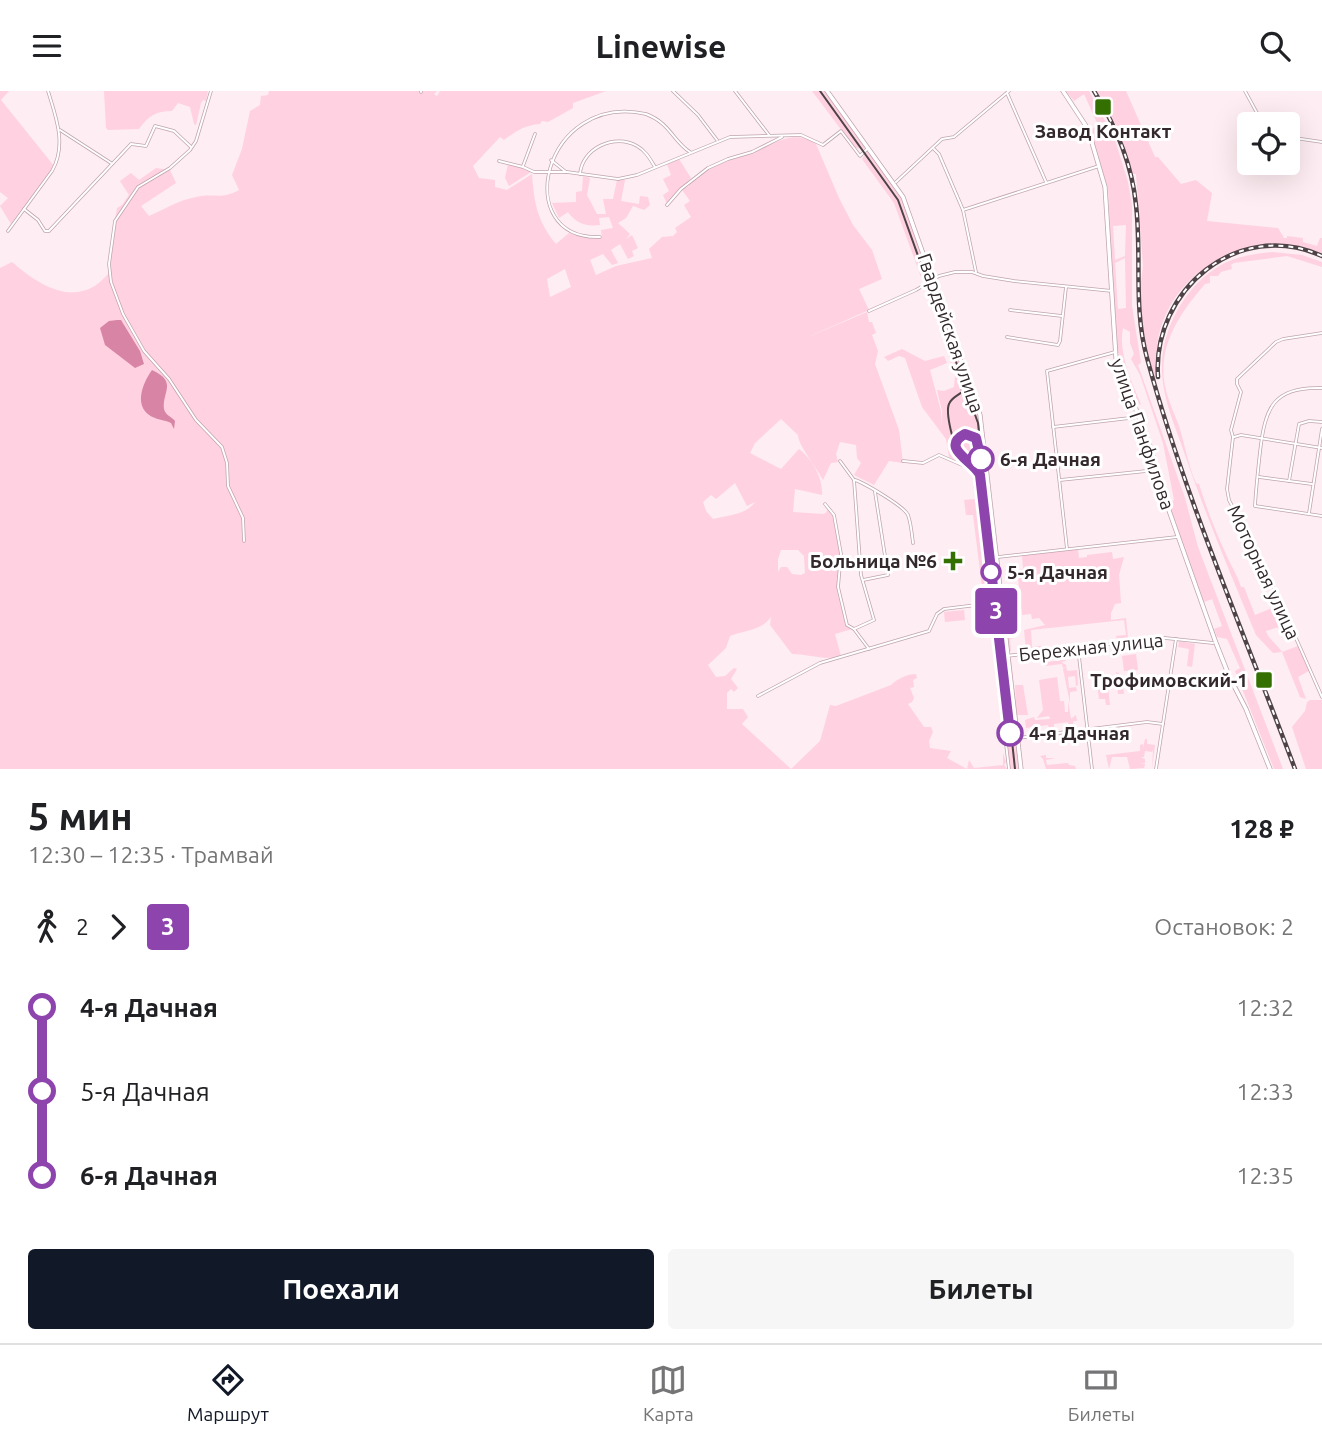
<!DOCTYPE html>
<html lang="ru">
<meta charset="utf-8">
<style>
:root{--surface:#fff;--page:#f6f6f6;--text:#202124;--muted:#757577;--line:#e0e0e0;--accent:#111827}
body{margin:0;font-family:Ubuntu,sans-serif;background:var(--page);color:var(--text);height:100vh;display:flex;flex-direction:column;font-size:26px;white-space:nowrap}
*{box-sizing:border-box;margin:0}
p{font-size:23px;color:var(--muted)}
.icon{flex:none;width:38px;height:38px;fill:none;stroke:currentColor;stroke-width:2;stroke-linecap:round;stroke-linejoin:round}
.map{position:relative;height:678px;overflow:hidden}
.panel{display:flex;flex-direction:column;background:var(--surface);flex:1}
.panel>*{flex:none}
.badge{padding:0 14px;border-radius:5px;font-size:24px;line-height:46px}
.fabs{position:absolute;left:1237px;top:21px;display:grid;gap:14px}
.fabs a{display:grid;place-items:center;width:63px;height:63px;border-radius:7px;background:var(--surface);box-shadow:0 7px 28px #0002;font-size:35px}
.map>.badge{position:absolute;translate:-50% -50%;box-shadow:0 0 0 4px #fff}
.legs{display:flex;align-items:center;gap:10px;height:77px;padding:0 28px;font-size:23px}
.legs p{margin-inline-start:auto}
.head{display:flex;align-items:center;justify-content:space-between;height:119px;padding:0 28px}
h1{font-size:38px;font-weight:700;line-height:52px}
.primary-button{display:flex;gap:14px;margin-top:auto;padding:14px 28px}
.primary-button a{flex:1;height:80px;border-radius:7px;background:var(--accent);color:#fff;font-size:28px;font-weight:700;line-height:80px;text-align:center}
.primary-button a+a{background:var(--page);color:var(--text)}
ul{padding:0 28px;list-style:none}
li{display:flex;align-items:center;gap:24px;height:84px;font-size:26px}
li i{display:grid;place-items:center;width:10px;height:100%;margin:0 9px;background:currentColor}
li i::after{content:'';width:18px;height:18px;margin:-9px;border:5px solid;border-radius:50%;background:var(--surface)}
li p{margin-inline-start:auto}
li:first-child i{background:linear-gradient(#0000 50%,currentColor 0)}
li:last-child i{background:linear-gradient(currentColor 50%,#0000 0)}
header{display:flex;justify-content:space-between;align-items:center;height:91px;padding:0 28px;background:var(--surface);font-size:32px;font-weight:700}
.tabs{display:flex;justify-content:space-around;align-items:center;height:98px;border-top:2px solid var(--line);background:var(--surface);font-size:19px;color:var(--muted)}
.tabs a{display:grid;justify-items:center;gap:4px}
.tabs .current{color:var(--accent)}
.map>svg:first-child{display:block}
.green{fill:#ffd1e1;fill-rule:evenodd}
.water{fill:#d885a5}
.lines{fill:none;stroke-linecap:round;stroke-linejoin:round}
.minor-casing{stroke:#bfa5ae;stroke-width:3.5}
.tertiary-casing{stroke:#bfa5ae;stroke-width:5}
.secondary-casing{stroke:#bfa5ae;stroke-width:5}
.minor{stroke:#fff;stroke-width:2}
.tertiary{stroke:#fff;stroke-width:3.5}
.secondary{stroke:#fff;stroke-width:3.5}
.tram{stroke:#4e4347;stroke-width:2}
.rail-casing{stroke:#4e4347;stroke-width:4.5}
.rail{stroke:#fff;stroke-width:2;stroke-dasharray:5;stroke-linecap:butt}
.line-1-casing{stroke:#fff;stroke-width:16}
.line-1{stroke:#8e44ad;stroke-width:10}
.poi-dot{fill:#337001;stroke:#fff;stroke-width:2.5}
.stop-1-dot{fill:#fff;stroke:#8e44ad;stroke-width:3.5}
.labels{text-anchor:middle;stroke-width:6;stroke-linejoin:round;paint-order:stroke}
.poi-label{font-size:19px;font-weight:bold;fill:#33292d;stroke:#fff;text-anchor:end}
.street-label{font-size:19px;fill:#33292d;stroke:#fff}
.stop-label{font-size:19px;font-weight:bold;fill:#33292d;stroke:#fff;text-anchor:start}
</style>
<header><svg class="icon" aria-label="menu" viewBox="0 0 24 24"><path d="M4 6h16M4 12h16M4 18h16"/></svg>Linewise<svg class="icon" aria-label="search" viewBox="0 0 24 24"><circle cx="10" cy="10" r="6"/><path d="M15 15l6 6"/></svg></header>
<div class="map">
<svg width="1322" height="678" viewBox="0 0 1322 678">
<rect width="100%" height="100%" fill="#feedf2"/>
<g class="green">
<polygon points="0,0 9,0 1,9 54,75 11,133 0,115 8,107 0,101"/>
<path d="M104,0H208L206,10L203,9L201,12L196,34L194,33L190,16L178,12L172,20C156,20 148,25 139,38L108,39L106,37Z"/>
<path d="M269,0H437L434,3L437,5L440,0H606L573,12V17L548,31L542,30L540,33C525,34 516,40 504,49L500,46L473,75L479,87L495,89V96L507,99L532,83C534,111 537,130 556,153L569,142L583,147H602L601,139L613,137L609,126L599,127L600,134C587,136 575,132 568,121L559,127L552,112L576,111V101L582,100L583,85L590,87L587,104L597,123H606L603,108H613L617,89H625L621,110L639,113L640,105L648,106L650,114L644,119L633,115L626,127L618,132L630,143L626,148L632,144L638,157L632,160L634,165L628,168L620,153L611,159L618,172L612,174L603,163L590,169L596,184L616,175L652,167L649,158L662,146L673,145L677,141L675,137L691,126L684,114L690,110L682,99L689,95L688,92C708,74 730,70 753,61C775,54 792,37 816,53L839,107L853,134L872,159L882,188L859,198L869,219L801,249L867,221L869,231H872L876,242L872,244L878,260L875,273L899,339L903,372L889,370L874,394L854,384L861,372L857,367L856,354L840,351L836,363L838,371L831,372L823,389C817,377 798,354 798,344L781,328L755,352L750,362L781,378L799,358C813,369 823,387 822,404L795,398L793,421L823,423L826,422L827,419L832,422L840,464L837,500L845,532L852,538L835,543L841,565C827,570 808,563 792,563L770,534L771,526C761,540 745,539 730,545L726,557L708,574L716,586L725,585L734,577L737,578L731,588L738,597L734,601L731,598L727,602V618H743L748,626L742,633L791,678L820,650L830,614L836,615L891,594C899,587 907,583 916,583L917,587L913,589L914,596L910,597L914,607L912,611L908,613L924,636H931L933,641L929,650L930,657L951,660L947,667L967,678L969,669L974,677L1003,674V662L1006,671L1004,674L1007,678H0V177L12,171C33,189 64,212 93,196C99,193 105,186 110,181L111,150L117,117L122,114L129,104L120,90L131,82L139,89L156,77L170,79L176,92L141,115L149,125C165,118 179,109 196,106C215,102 221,109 239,99L232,84L242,58L250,20L260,14L261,5L268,4ZM565,178L571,196L550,206L547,188ZM735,392L747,415L755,411C746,424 728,424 713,428L706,420L703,411L711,404L716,408ZM781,459H798L804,465L805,482L801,484L792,483L787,476H781L778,481V468Z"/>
<polygon points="812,0 825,0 865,54 864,58 855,57"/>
<path d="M1066,0H1089L1114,46L1128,91L1132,114V215L1141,272L1138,274L1185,407L1198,456L1283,678H1274L1235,580L1240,577L1227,548L1217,546L1214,538L1222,535L1212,508L1204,511L1168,414L1169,411L1174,409L1163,352L1140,284L1131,268L1134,263L1130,252V241L1123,237C1118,261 1131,291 1141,313L1137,314L1116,256L1108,98L1090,39L1098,34L1084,3L1074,10ZM1126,134L1125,165L1115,169L1113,135ZM1125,167L1126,217L1118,218L1115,172Z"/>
<path d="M1097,0H1126L1155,66H1158L1181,93L1196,89L1212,102L1207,130L1278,137L1284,147H1287V145L1303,147V151L1317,155L1320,147H1322V164C1259,140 1185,168 1162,233C1154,255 1157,275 1156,297L1140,232L1138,197L1141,191L1143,175L1136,83H1132L1118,38Z"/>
<polygon points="870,60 902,105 931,187 924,189 921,186 894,112 862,68 866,61"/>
<polygon points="679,68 691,87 667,113 663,104 669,100 663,88 671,84 667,73"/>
<polygon points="508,73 530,79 531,81 509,95 505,87"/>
<path d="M1273,161L1302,164L1322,171V176L1287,165L1234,172L1231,174L1232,178L1221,181L1218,185H1210V192L1205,193C1180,222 1157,255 1165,295C1168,310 1174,321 1179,335C1185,354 1188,374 1196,392L1199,393C1206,416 1215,439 1225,461C1230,473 1237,483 1241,496H1244L1255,524L1272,517L1279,536L1266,540C1269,549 1277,553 1282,561L1298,555L1309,580L1298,586L1306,608L1300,606L1282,561L1273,562L1256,544C1231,484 1206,425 1185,364C1176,337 1163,310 1162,281C1160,240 1185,194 1221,174C1237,165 1255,163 1273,161Z"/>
<polygon points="933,193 964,279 956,281 953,279 927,197"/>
<polygon points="902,258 925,270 944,265 947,272 930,279 941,320 941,336 942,320 937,299 944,300 954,296 955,284 964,282 979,326 993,453 992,456 985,456 983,453 972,378 949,366 946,348 922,316 905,267 899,265 888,270 884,266"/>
<polygon points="975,408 987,507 984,512 973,424 966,424 964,409"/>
<polygon points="1078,458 1079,467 1087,466 1087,464 1112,461 1113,468 1124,466 1119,484 1121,512 1115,513 1111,522 1111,529 1126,527 1128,547 1117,548 1116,545 1126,544 1124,529 1031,539 1032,556 1041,555 1042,558 1026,559 1024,539 1045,534 1039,527 1032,528 1031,523 1022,524 1017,479 1023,478 1022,464"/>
<polygon points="985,459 992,459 994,462 999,505 995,510 989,505"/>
<polygon points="1003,493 1004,500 1009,503 1010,515 1006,520 1009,520 1010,538 1014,547 1010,548 1011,560 1009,560 1006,536 1008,534 1007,521 1004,519 1003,508 1005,507 1005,503 1002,502"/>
<polygon points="996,514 1001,517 1006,560 1001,564 999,563"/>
<polygon points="964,519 965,529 945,531 944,521"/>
<polygon points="1179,550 1195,553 1192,576 1187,575 1189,558 1178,556"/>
<polygon points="1073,558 1065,560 1066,570 1061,571 1066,574 1067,580 1077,579 1078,594 1076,595 1075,585 1068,586 1069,597 1076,596 1077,600 1070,601 1070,612 1063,578 1066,576 1063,577 1062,573 1045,575 1047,571 1061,569 1061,560 1045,562"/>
<polygon points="1136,563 1138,579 1124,580 1122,565"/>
<polygon points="1011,568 1016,613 1015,594 1023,594 1028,624 1017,624 1019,643 1017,643 1009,569"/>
<polygon points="1003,569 1007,571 1019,678 1010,678 1006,656 1010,655 1007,636 1004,636 998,573"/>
<polygon points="1116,581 1122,584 1123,589 1138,587 1139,594 1123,596 1124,603 1118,603"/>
<polygon points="1057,586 1060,610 1064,610 1065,621 1068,621 1068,610 1071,628 1076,624 1077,630 1073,630 1074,638 1083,638 1080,639 1080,642 1054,645 1053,641 1069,639 1068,631 1054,633 1054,639 1050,640 1048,634 1026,637 1025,629 1034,626 1035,629 1050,628 1049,625 1037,627 1043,619 1039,589"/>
<polygon points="1107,587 1110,614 1106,614 1105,608 1099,608 1097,593 1099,593 1099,588 1103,591 1103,588"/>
<polygon points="1310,609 1322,609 1322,678 1306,678 1292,636 1305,620 1307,611"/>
<polygon points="1145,648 1147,648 1147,653 1155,654 1152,678 1153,659 1152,661 1145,660 1144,666 1141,666 1145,668 1145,672 1140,673 1145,673 1144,677 1130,678 1127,666 1112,666 1109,678 1106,664 1140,660 1140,654 1143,653 1143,657"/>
<polygon points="1046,664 1046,667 1056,667 1046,669 1047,674 1068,672 1069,674 1075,675 1076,678 1046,678 1043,668 1040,665"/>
</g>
<g class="water">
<polygon points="117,229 121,229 140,260 144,273 135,277 105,254 100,237 109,230"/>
<path d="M152,279C178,291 162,301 164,318C165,324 172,326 175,330L174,338L171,332C165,329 160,329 155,327C132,318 142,293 152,279Z"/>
</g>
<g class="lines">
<g class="minor-casing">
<g id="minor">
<polyline points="211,0 196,50 190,59 170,77 138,96 115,130 109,173 111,191 123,223 144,260 169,288 196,329 222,356 227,372 228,395 243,427 244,450"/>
<polyline points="673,0 698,24 717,49"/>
<polyline points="735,0 769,44"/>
<polyline points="1245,0 1263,33"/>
<polyline points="421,1 421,0"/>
<polyline points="1007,2 1046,91"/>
<polyline points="60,39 111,72"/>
<polyline points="1288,46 1322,51"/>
<polyline points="934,58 939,63 963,119 976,181"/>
<polyline points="551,69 566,81"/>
<polyline points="499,70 523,76 534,81 567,81 618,88 637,84 730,46 801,44 823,54 841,40 860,65 868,57"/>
<polyline points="523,75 535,43"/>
<path d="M580,83C582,57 615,42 637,55C646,60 650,68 655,76"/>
<polyline points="896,91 942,48 954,46 1009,0"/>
<polyline points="667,114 681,98 708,77 728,68 752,61 782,46"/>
<polyline points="24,118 38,129 45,140 49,140 131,53 146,55 155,35 174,40 191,56"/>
<polyline points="963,119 1099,75"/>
<path d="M8,140L52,80C67,54 56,26 48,0"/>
<path d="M600,146C509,149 543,0 646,23C670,32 673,50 690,61"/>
<polyline points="1010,219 1062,225"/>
<polyline points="869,220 916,199 939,185 955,181 972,181 983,185 1014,190 1112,200"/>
<polyline points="1322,242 1283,248 1276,251 1237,288 1237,293 1241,301 1231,339 1233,346 1227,398 1229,409 1268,484 1322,606"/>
<polyline points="1007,246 1058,254 1060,250 1066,196"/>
<path d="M1322,297C1273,295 1265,317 1260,361C1258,379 1256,397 1255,415L1322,425"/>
<polyline points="1053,336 1138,326"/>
<polyline points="1234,346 1241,344 1322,357"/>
<polyline points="840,370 854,389 861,484 874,529 854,538"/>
<polyline points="903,370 923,372 939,364 969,377 974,384 1009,678"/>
<polyline points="1259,386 1312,393"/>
<path d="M855,389C864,392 904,415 908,424C911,432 912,444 913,452"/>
<polyline points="1060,389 1156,379"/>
<polyline points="1289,390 1299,333 1309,330 1322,331"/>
<polyline points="825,413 834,424 841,463 838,496 847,534 854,538 869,558"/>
<polyline points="1309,422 1322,338"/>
<polyline points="1067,458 1047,280 1115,261"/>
<polyline points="983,459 994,457"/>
<polyline points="998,466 1177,446"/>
<polyline points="863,489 888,484 875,401"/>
<polyline points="1078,557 1092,678"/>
<polyline points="997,566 1165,547 1213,552"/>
<polyline points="758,605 820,572 929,540 937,523 944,518 1001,511"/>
<polyline points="1018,647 1147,631 1163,633"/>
<polyline points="1156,678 1176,548"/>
</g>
</g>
<g class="tertiary-casing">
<polyline id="tertiary" points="827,0 903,106 980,324 1021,678"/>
</g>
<g class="secondary-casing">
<polyline id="secondary" points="1063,0 1088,38 1105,96 1116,267 1149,352 1166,411 1216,552 1229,585 1246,618 1270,678"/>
</g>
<use href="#minor" class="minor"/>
<use href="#tertiary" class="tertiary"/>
<use href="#secondary" class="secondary"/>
<g class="tram">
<polyline points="820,0 898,109 978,332 1015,678"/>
<path d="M961,289L962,301C957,305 951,307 949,313C945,322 954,355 959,364L976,375L981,385"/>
</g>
<g class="rail-casing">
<g id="rail">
<path d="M1094,0C1116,35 1132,73 1136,114C1142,166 1133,216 1147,267C1185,407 1244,542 1295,678"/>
<path d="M1158,286C1152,199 1238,127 1322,165"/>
</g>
</g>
<use href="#rail" class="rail"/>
</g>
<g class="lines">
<g class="line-1-casing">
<path id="line-1" d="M981,368L976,347L965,343C939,357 974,370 980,384L1010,642"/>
</g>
<use href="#line-1" class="line-1"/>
</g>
<g class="poi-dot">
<rect x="1094" y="7" width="18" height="18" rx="3.5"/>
<path d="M949.5 459.5h7v7h7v7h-7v7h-7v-7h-7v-7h7z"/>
<rect x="1255" y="580" width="18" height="18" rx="3.5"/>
</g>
<g class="stop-1-dot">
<circle cx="981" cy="368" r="12"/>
<circle cx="991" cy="481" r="9"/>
<circle cx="1010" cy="642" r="12"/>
</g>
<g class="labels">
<g class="poi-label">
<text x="1103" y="47" text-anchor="middle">Завод Контакт</text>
<text x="937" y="477">Больница №6</text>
<text x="1248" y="596">Трофимовский-1</text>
</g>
<g class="street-label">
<text transform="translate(951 242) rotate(71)" y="7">Гвардейская улица</text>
<text transform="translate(1143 343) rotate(71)" y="7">улица Панфилова</text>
<text transform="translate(1264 481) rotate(65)" y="7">Моторная улица</text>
<text transform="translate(1091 556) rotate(-6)" y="7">Бережная улица</text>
</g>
<g class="stop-label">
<text x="1000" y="375">6-я Дачная</text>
<text x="1007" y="488">5-я Дачная</text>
<text x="1029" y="649">4-я Дачная</text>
</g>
</g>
</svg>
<div class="fabs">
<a><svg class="icon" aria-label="locate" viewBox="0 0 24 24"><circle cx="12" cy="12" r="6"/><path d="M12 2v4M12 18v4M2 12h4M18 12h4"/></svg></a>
</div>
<b class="badge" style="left:996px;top:520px;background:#8e44ad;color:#fff">3</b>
</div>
<section class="panel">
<div class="head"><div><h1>5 мин</h1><p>12:30 – 12:35 · Трамвай</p></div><b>128 ₽</b></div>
<div class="legs"><svg class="icon" aria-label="walk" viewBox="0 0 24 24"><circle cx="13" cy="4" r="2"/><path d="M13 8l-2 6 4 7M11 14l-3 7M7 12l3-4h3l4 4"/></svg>2<svg class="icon" aria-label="forward" viewBox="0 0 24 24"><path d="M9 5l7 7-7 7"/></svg><b class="badge" style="background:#8e44ad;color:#fff">3</b><p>Остановок: 2</p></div>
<ul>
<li><i style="color:#8e44ad"></i><b>4-я Дачная</b><p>12:32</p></li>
<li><i style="color:#8e44ad"></i><span>5-я Дачная</span><p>12:33</p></li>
<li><i style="color:#8e44ad"></i><b>6-я Дачная</b><p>12:35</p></li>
</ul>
<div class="primary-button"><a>Поехали</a><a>Билеты</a></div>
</section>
<nav class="tabs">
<a class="current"><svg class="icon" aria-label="directions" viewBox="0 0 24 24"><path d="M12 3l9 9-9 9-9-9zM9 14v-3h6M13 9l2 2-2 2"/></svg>Маршрут</a>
<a><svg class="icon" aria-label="map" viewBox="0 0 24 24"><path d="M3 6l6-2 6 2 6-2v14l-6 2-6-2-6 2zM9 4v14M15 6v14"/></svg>Карта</a>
<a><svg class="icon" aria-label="tickets" viewBox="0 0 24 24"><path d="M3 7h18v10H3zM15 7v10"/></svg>Билеты</a>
</nav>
